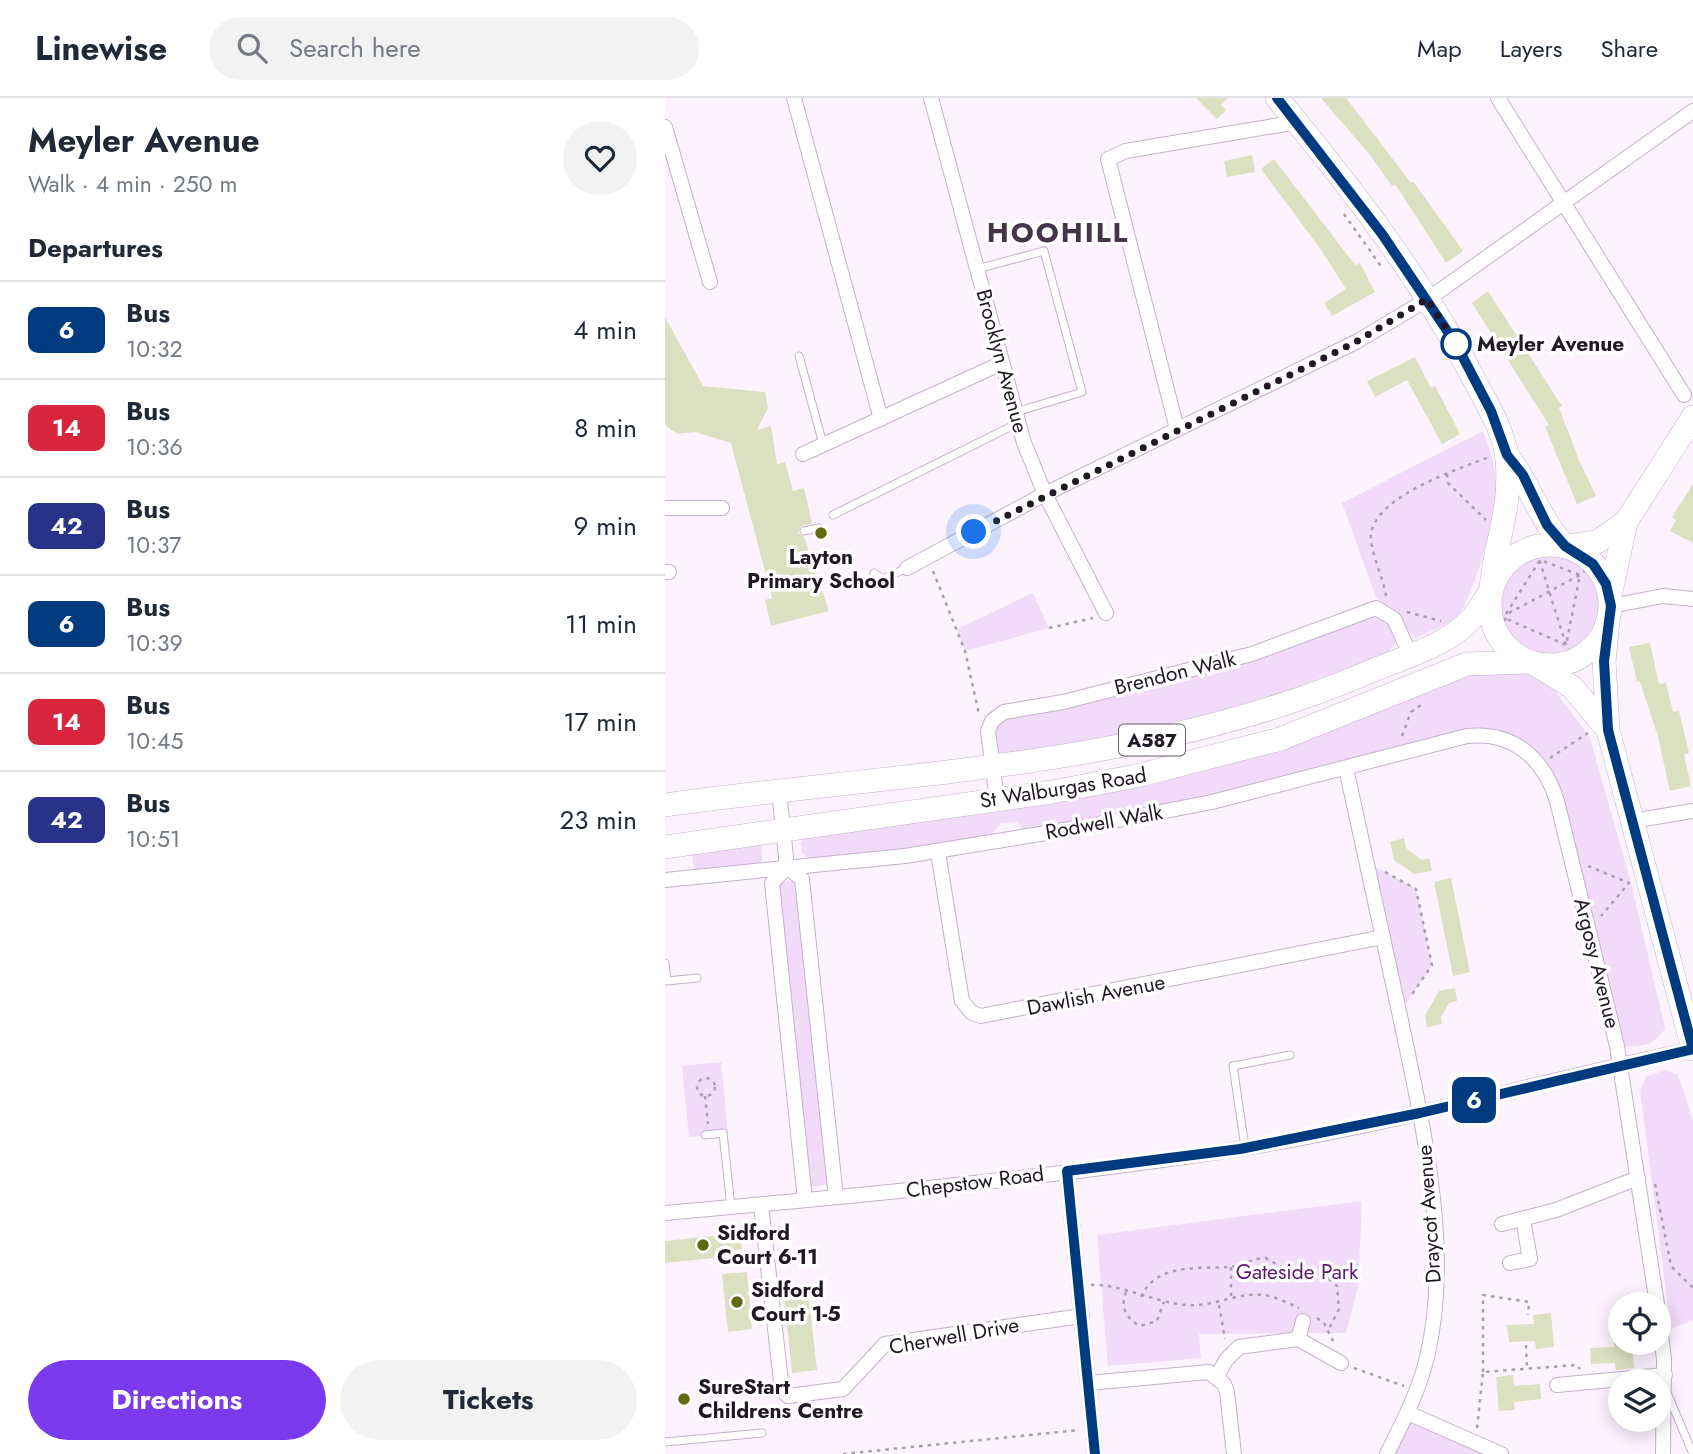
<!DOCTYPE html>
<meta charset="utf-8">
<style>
:root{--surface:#fff;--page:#f2f2f3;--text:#1f2937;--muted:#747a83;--line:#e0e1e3;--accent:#7c3aed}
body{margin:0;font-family:Jost,sans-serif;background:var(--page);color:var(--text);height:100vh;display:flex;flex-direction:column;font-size:26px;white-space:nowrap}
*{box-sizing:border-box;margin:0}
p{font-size:23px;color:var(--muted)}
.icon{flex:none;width:38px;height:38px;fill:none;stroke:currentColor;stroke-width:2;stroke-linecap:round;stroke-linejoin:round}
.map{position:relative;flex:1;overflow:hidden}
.side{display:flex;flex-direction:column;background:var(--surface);width:665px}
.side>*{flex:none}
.badge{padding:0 14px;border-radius:10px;font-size:24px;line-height:46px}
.tools{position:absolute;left:943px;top:1194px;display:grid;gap:14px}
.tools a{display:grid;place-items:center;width:63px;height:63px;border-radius:50%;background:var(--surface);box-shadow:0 4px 18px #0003;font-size:35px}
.you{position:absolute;width:35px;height:35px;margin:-18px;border:5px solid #fff;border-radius:50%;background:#1a73e8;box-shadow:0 0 0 10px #1a73e833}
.map>.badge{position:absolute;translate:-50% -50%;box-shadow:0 0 0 4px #fff}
h2{padding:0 28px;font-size:26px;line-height:63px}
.round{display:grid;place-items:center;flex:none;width:74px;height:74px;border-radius:37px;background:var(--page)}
.summary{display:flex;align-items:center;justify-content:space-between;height:119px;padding:0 28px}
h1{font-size:33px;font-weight:700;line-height:52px}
.action{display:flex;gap:14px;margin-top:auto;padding:14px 28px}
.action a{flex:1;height:80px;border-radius:42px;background:var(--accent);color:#fff;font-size:28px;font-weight:700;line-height:80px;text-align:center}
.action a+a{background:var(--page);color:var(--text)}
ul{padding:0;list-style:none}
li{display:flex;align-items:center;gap:21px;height:98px;padding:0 28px;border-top:2px solid var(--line)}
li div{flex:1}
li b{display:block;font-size:26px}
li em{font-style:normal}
li .badge{min-width:77px;font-weight:700;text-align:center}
header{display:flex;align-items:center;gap:42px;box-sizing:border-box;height:98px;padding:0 35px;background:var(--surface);border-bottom:2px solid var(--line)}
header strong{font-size:33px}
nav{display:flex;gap:38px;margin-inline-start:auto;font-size:24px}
.search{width:490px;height:63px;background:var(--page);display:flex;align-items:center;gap:18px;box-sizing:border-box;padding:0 24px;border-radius:38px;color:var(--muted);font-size:26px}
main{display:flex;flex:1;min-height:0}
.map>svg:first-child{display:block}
.green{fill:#f2daf9}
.building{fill:#dae0c0}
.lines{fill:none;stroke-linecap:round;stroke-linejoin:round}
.lane-casing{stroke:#c5b0cb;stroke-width:9}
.street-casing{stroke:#c5b0cb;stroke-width:16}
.primary-casing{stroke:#c5b0cb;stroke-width:24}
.path{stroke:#a79fa9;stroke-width:2.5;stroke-dasharray:3.5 5;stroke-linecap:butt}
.lane{stroke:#fff;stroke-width:7}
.street{stroke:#fff;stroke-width:14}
.primary{stroke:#fff;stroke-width:23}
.line-casing{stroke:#fff;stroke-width:16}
.line{stroke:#003b80;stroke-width:10}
.walk{stroke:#201822;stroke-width:7;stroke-dasharray:0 12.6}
.stop-dot{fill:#fff;stroke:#003b80;stroke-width:3.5}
.poi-dot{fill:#606b11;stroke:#fff;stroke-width:2.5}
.labels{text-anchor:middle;stroke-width:7;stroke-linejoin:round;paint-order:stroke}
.shield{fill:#fff;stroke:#635d64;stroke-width:2}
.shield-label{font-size:19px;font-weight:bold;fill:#201822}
.stop-label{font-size:21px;font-weight:bold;fill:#201822;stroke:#fff;text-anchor:start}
.street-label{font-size:21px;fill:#201822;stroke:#fff}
.poi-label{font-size:21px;font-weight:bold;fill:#201822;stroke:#fff;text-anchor:start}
.park-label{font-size:21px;fill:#5b1a6c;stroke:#fff}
.district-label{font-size:28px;font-weight:bold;letter-spacing:2px;fill:#45344a;stroke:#fff}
</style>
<header>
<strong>Linewise</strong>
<div class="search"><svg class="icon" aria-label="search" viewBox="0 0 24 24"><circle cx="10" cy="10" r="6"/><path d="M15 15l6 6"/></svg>Search here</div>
<nav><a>Map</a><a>Layers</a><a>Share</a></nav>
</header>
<main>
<section class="side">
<div class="summary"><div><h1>Meyler Avenue</h1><p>Walk · 4 min · 250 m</p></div><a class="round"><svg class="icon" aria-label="heart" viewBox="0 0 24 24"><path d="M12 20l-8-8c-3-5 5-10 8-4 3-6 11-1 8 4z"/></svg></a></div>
<h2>Departures</h2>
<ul>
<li><span class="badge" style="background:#003b80;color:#fff">6</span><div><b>Bus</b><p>10:32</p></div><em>4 min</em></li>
<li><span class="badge" style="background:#d7263d;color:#fff">14</span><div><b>Bus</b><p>10:36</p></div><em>8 min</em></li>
<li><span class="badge" style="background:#283286;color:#fff">42</span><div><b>Bus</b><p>10:37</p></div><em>9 min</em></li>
<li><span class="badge" style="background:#003b80;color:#fff">6</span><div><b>Bus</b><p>10:39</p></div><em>11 min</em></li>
<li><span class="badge" style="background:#d7263d;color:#fff">14</span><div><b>Bus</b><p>10:45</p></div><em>17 min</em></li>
<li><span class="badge" style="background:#283286;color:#fff">42</span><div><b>Bus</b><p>10:51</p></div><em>23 min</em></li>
</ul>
<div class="action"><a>Directions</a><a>Tickets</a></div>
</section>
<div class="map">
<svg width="1028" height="1356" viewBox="0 0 1028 1356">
<rect width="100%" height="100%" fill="#fcf3fe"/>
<g class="green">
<path d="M818,333C825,351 831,370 832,390C833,412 808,501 793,517C783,528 764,533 751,540L711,499L677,405Z"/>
<circle cx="885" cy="507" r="51"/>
<polygon points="368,495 384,530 300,553 292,531"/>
<polygon points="707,520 720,521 730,531 731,544 724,554 577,610 344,660 330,651 327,623 587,556"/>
<path d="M859,567L889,591L925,640L965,781L1000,930C989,950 972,949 952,948L892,703L867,658L813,637L670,673L360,735L353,724L336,725L320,744L151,767L137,755L136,745L147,729L471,678L794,568Z"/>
<polygon points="96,744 98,772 30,780 26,745"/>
<polygon points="707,767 751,791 767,867 739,909"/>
<polygon points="137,781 169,1086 139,1090 107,785"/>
<polygon points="56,964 63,1035 24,1039 17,968"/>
<polygon points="1001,972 1012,977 1016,985 1028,1023 1028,1222 1006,1231 975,992 982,978"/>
<polygon points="697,1103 693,1189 681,1235 534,1236 536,1260 443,1268 432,1137"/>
<polygon points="747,1323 819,1356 730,1356"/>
</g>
<g class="building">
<polygon points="531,0 563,0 556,7 561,12 552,21"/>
<polygon points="656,0 681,0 746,85 748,83 798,153 781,165 730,86 727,88 705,57"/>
<polygon points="587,57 590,74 562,79 559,63"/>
<polygon points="609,61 690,167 695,165 710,194 667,218 659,205 681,191 654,149 596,71"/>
<polygon points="823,193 897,308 894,310 914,362 931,398 912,406 880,329 884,327 807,205"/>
<polygon points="0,219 38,288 100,294 103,310 92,332 106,328 112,366 120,364 128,393 139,390 147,425 136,428 133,435 139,439 164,513 106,528 100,502 107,500 66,345 30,334 12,336 0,327"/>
<polygon points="750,259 766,290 770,288 795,336 777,346 742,282 710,299 702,283"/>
<polygon points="1028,386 1028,445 1005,433 1011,422 1007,419"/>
<polygon points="985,545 994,586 1001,585 1008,614 1014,613 1024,655 1019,657 1026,688 1005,693 993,639 975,583 972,584 964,549"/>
<polygon points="739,740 741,750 757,762 764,760 767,773 749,776 729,762 725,744"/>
<polygon points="786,780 805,874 788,878 769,784"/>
<polygon points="790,890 792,903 784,905 776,919 777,926 762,929 760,918 774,893"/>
<polygon points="75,1135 77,1151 59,1153 59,1159 0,1165 0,1143"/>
<polygon points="82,1174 87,1231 63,1234 57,1176"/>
<polygon points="142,1185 152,1272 127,1275 118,1188"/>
<polygon points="886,1215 889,1249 871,1251 870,1243 844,1244 842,1227 869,1226 868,1217"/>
<polygon points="949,1244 967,1244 969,1270 951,1272 950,1265 926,1266 925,1250 949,1249"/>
<polygon points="848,1277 849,1288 875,1286 876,1301 849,1304 850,1312 834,1313 831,1279"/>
</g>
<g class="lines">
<g class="lane-casing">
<g id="lane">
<polyline points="312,171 379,153 417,294 351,314"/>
<polyline points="134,258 158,346"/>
<polyline points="168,417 353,325"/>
<polyline points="139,433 154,430"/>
<polyline points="209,475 218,481 242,470"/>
<polyline points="0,865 2,883 32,880"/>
<polyline points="40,1037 58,1035 66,1109"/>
<polyline points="580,1049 568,968 625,957"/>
<polyline points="1003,1297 1028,1356"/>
<polyline points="0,1344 97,1335"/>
</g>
</g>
<g class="street-casing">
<g id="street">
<polyline points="129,0 216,321"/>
<polyline points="266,0 359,345 380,396 441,515"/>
<polyline points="833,0 1019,297"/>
<polyline points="0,29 45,184"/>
<polyline points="512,331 443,61 461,53 632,24"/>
<polyline points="138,356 337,265"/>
<polyline points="0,410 57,410"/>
<polyline points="242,470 380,396 691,244 763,201 1028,13"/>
<polyline points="0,474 4,474"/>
<polyline points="946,508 998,498 1028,501"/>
<path d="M681,670C699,753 717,835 735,918C757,1024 788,1151 762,1259C754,1293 738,1324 722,1356"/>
<polyline points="114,692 122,769 137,781 171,1099"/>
<polyline points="332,701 323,633 327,623 339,614 398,604 587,556 711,510 729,521 745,556"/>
<polyline points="967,723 1028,713"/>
<polyline points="273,754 297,903 307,915 316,918 718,839"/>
<polyline points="122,769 107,785 140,1102"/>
<path d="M0,782L240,758L418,729L547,704L802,638C849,633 879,661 892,703L952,948L992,1206"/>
<polyline points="402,1073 430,1356"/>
<polyline points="96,1107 114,1266 117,1292 123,1298 178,1291 220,1246 417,1218"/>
<path d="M0,1115C191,1098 383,1080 573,1051C727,1027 876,983 1028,951"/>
<polyline points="837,1126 891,1112 973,1080"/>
<polyline points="845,1165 865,1161 858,1121"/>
<polyline points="994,1219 999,1262 998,1356"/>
<polyline points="633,1241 638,1223"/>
<polyline points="552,1279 561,1262 574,1249 633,1241 676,1265"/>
<polyline points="424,1285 544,1274 559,1286 562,1294 569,1356"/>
<polyline points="892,1287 1000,1277"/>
<polyline points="743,1315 836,1356"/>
</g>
</g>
<g class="primary-casing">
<g id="primary">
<path d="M612,0C686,89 759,184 812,287C824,309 840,336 842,361C847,411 830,444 826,491"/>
<path d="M842,357C865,386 874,421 900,448"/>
<circle cx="885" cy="507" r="60"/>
<polyline points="902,448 932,444 961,424"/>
<polyline points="945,498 961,424 1028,319"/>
<polyline points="943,522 939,563 943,632 1028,951"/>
<polyline points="871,567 907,589 943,632"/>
<path d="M0,707C237,674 481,670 704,574C736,560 779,549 803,524C812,516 818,504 825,494"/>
<polyline points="0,749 387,694 471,678 615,641 802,566 863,564"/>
</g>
</g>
<g class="path">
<polyline points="679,116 718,171"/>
<polyline points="782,376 783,385 821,422"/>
<polyline points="867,438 901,547 916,572"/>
<polyline points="268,473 300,553 314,616"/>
<path d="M721,498C719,482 704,450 706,436C712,397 792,372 824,359"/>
<polyline points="742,514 776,523"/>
<polyline points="844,515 915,477 931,463"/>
<polyline points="841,516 875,462 915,477 901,547 842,521"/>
<polyline points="384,530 428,520"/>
<polyline points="824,531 842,520"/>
<polyline points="737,638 746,614 756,607"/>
<polyline points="885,660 923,635"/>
<polyline points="923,768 964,785 936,818"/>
<polyline points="720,774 751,791 767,867 746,898"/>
<circle cx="41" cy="989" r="9"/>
<polyline points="40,998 43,1026"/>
<polyline points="990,1086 1006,1168 1028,1190"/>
<polyline points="566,1169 566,1202"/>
<path d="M426,1187C452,1185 492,1205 522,1207C548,1209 573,1194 598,1197C609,1198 623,1205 634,1210"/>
<path d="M461,1194C455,1208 461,1221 475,1228L492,1223L499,1204"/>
<path d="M476,1199C491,1165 532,1171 564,1169C576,1168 588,1160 601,1160C622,1173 639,1181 664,1181L672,1188L674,1211L664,1231"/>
<polyline points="554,1207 560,1241"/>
<polyline points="652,1220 659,1225 669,1245"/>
<polyline points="861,1247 862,1271"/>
<polyline points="689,1270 739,1288"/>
<polyline points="818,1274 818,1197 864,1204 863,1217"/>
<polyline points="812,1330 818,1274 912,1267 915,1271"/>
<polyline points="178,1356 414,1332"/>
</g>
<use href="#lane" class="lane"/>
<use href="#street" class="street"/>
<use href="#primary" class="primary"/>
</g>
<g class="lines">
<g class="line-casing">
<polyline id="line" points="430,1356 402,1073 575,1051 755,1015 1028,951 943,632 939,563 946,508 941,486 928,466 900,448 882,427 858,377 842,357 826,313 791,246 717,136 612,0"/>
</g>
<use href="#line" class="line"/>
<polyline class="walk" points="309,434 691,244 762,201 791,246"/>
</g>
<circle class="stop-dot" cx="791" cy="246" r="14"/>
<g class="poi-dot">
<circle cx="156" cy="435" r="7"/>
<circle cx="38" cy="1147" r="7"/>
<circle cx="72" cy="1204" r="7"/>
<circle cx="19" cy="1301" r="7"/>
</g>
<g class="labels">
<rect class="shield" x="454" y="626.5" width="66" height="31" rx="5"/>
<g class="shield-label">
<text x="487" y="649">A587</text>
</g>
<g class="stop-label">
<text x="812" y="253">Meyler Avenue</text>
</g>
<g class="street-label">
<text transform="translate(337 263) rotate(75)" y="7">Brooklyn Avenue</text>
<text transform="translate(510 575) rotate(-14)" y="7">Brendon Walk</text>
<text transform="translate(398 690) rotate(-9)" y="7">St Walburgas Road</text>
<text transform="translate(439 724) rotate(-10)" y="7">Rodwell Walk</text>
<text transform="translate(932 865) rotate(76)" y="7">Argosy Avenue</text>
<text transform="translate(431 897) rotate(-11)" y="7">Dawlish Avenue</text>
<text transform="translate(310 1084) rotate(-7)" y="7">Chepstow Road</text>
<text transform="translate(764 1116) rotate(-94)" y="7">Draycot Avenue</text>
<text transform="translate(289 1238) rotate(-10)" y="7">Cherwell Drive</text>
</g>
<g class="poi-label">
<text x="156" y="466" text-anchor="middle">Layton<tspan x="156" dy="24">Primary School</tspan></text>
<text x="52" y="1142">Sidford<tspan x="52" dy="24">Court 6-11</tspan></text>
<text x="86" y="1199">Sidford<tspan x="86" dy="24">Court 1-5</tspan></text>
<text x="33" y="1296">SureStart<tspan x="33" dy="24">Childrens Centre</tspan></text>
</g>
<g class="park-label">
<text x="632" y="1181">Gateside Park</text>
</g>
<g class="district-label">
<text x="393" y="144">HOOHILL</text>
</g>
</g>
</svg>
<div class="tools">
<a><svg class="icon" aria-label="locate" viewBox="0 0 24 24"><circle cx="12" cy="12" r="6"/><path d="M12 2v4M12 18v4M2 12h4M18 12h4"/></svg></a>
<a><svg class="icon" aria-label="layers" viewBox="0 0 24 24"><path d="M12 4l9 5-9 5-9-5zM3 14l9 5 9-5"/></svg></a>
</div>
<div class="you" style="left:309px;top:434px"></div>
<b class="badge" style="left:809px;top:1002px;background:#003b80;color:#fff">6</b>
</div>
</main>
